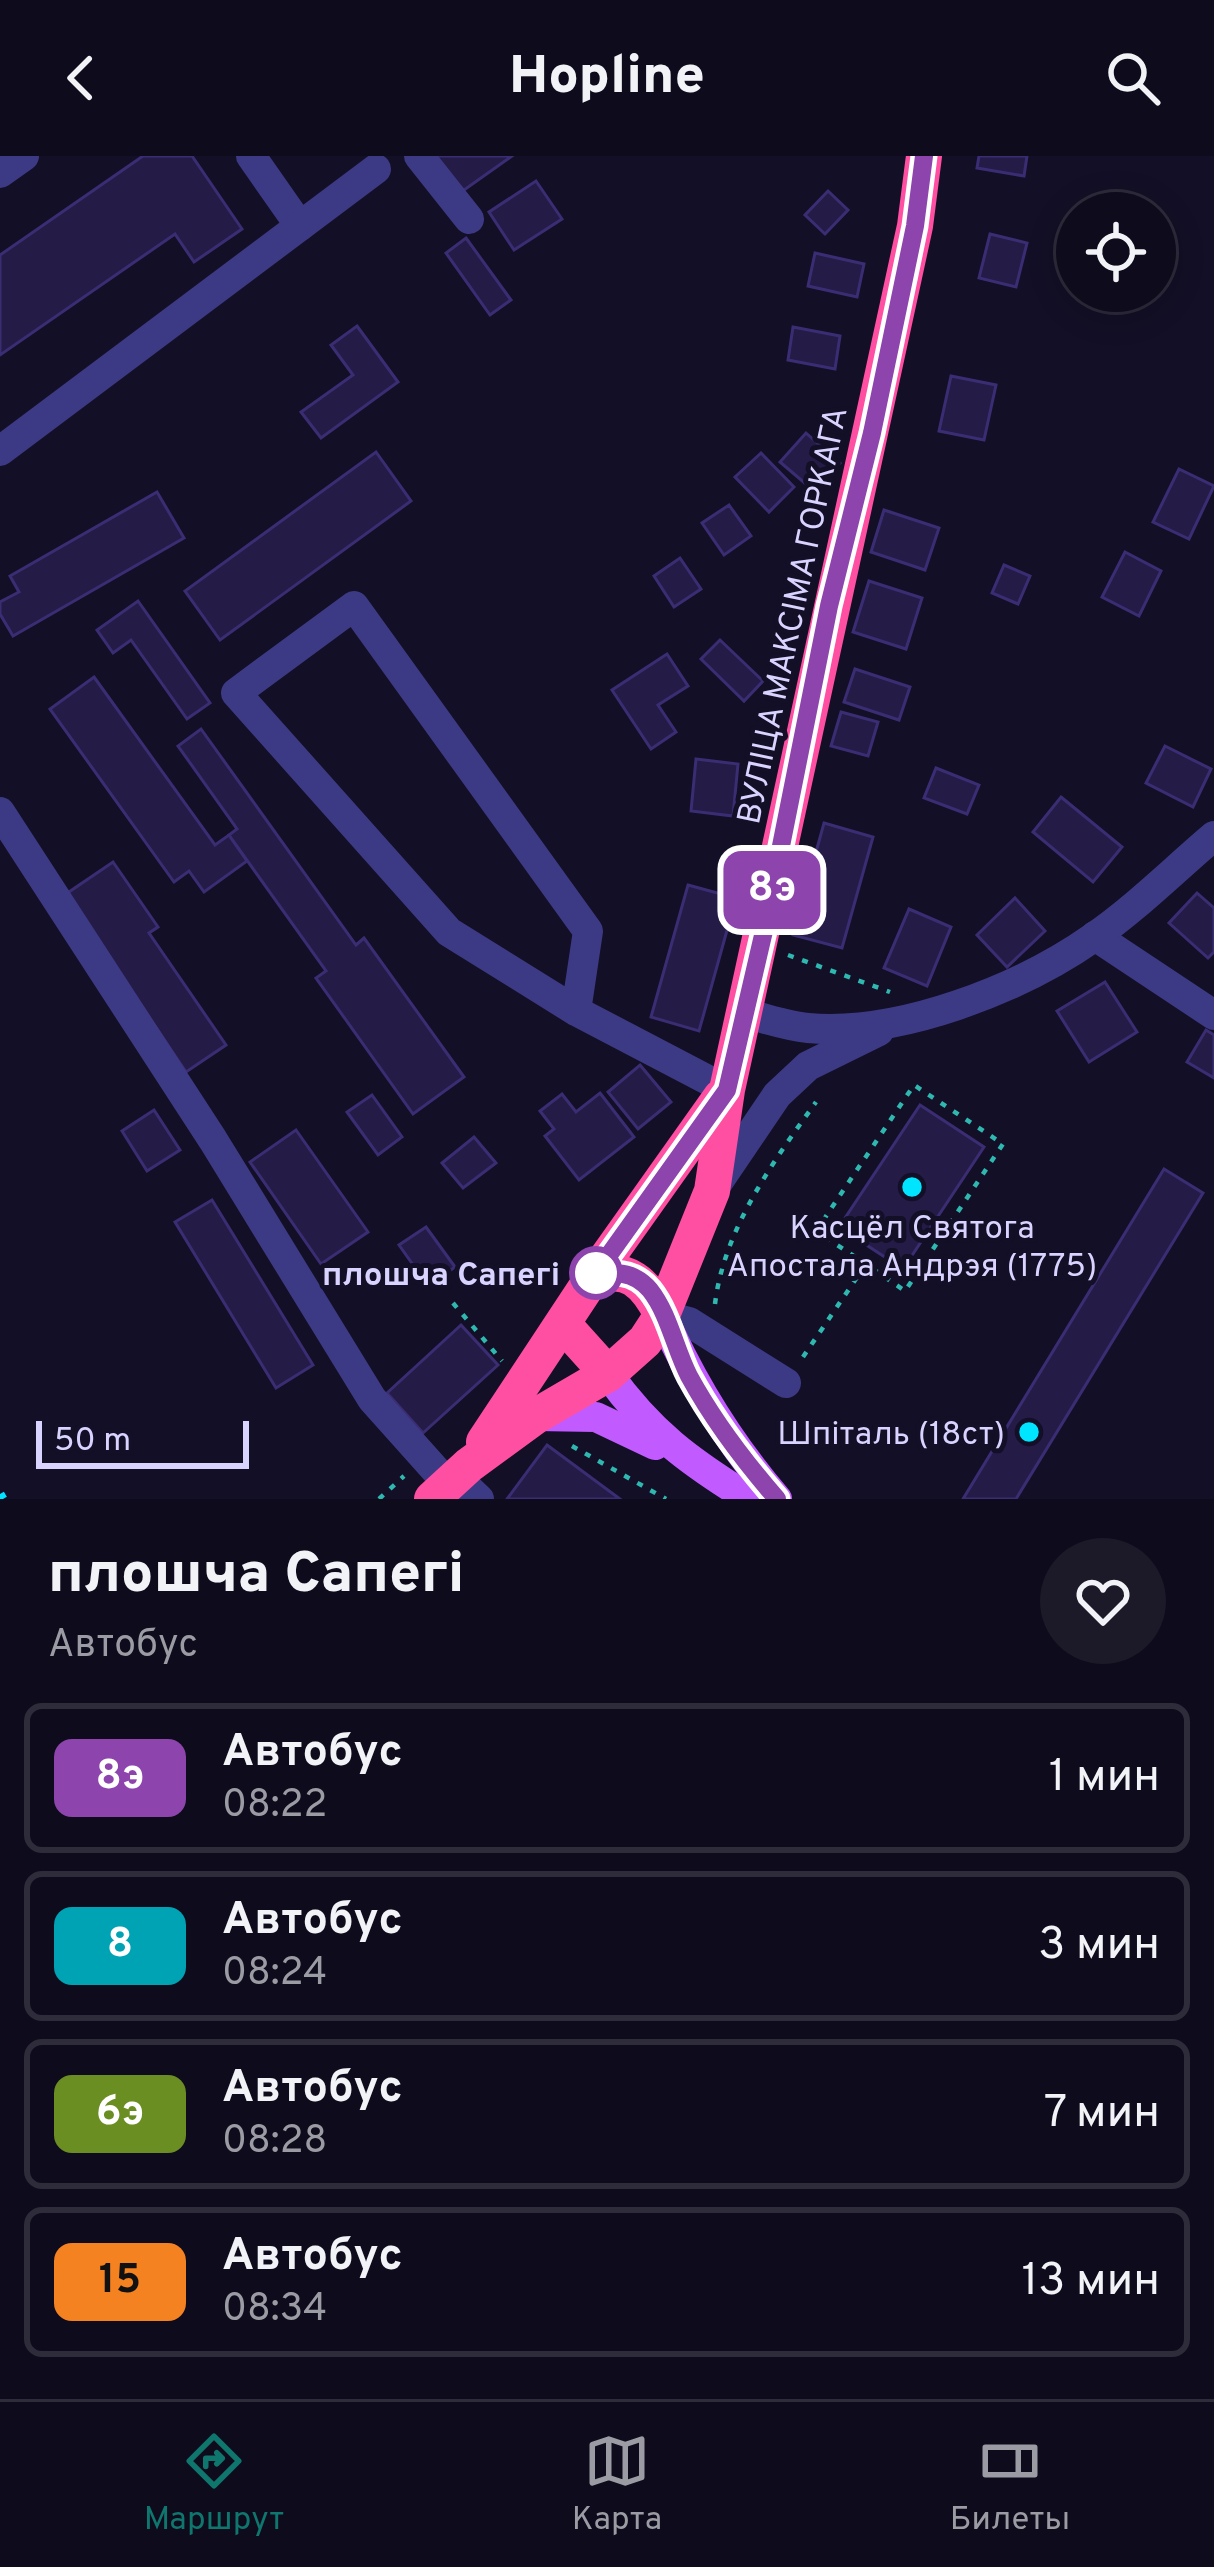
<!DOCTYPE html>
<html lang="ru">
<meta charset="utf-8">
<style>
:root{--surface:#0e0b1c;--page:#1c1929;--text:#f1f3f6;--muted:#9b9ba3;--line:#2e2b3b;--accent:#0f766e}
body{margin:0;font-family:Overpass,sans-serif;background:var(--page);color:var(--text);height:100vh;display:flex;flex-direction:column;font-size:45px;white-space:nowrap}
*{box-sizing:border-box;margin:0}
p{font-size:39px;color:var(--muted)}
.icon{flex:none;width:66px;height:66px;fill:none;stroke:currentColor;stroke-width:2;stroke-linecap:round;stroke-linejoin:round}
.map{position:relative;height:1343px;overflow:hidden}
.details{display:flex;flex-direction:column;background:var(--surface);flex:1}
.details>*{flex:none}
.badge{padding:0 24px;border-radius:18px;font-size:42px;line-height:78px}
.tools{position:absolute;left:1056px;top:36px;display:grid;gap:24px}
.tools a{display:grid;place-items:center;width:120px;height:120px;border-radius:50%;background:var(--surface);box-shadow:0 6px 30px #0003,0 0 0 3px var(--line);font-size:60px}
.scale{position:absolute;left:36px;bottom:30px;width:213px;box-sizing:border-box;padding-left:12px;border:6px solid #d9d4ff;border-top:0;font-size:33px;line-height:42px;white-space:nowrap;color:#d9d4ff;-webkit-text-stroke:9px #130f26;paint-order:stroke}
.map>.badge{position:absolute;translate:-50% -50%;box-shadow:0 0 0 6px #fff}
.round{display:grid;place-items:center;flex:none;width:126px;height:126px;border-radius:63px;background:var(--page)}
.headline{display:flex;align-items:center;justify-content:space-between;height:204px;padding:0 48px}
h1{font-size:57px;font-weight:800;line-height:90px}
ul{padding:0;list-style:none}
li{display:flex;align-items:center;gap:36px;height:150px;margin:0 24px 18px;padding:0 24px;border:6px solid var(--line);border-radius:18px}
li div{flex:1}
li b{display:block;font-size:45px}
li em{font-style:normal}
li .badge{min-width:132px;font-weight:700;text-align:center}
header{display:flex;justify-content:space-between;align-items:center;height:156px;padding:0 48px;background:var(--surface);font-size:54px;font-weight:800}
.tabs{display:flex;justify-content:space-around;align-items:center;height:168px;border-top:3px solid var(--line);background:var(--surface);font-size:33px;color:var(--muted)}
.tabs a{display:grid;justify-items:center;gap:6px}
.tabs .active{color:var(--accent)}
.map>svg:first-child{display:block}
.building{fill:#241b47;stroke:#3b2d73;stroke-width:3}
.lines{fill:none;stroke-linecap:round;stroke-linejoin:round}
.path{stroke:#2fb8b0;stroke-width:4.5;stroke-dasharray:6 9;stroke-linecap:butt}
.minor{stroke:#3d3a85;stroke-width:30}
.major{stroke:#c25bff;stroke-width:30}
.highway{stroke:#ff4fa3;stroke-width:36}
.rail{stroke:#00e5ff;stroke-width:9;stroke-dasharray:18 15;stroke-linecap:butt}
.line-casing{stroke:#fff;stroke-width:27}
.line{stroke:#8e44ad;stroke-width:18}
.poi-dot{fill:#00e5ff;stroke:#130f26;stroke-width:4.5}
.stop-dot{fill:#fff;stroke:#8e44ad;stroke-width:6}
.labels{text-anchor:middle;stroke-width:10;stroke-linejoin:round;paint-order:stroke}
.street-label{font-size:33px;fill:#d9d4ff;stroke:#130f26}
.poi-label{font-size:33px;fill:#d9d4ff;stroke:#130f26}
.stop-label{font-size:33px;font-weight:bold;fill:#d9d4ff;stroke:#130f26;text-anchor:end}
</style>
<header><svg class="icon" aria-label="back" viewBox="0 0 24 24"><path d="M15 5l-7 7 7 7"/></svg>Hopline<svg class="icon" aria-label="search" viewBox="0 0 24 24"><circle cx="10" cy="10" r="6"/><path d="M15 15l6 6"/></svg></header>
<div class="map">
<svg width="1214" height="1343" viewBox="0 0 1214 1343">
<rect width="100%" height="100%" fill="#130f26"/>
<g class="building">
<polygon points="143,0 192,0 242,73 194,106 175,78 0,199 0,99"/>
<polygon points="429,0 512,0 457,39"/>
<polygon points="979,0 1027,0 1024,20 977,12"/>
<polygon points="536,25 562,63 514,94 489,56"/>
<polygon points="828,35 848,54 825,78 805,59"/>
<polygon points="990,78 1027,87 1016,131 979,122"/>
<polygon points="466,82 511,144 490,159 446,97"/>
<polygon points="815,97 864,108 857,141 808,130"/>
<polygon points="357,170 398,226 321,282 301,256 353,219 331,189"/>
<polygon points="793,171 840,180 835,213 788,204"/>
<polygon points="951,220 996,229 984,284 939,275"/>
<polygon points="806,277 840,307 814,335 780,306"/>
<polygon points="376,296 411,345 220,484 185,435"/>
<polygon points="761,297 794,331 769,356 735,321"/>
<polygon points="1179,313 1214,330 1189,383 1153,366"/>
<polygon points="157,336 184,382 13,480 0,458 0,446 19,436 10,420"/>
<polygon points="729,349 751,380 724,399 702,367"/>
<polygon points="884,354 939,372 925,414 871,396"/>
<polygon points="1125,396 1161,415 1139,460 1102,441"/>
<polygon points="680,402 701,433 674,451 654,420"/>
<polygon points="1004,409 1030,420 1018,448 992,437"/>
<polygon points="869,425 922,442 906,493 853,476"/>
<polygon points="138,445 210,547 187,563 131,484 113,497 97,474"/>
<polygon points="720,484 763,525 744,545 701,503"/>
<polygon points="667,498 688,530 658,549 676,576 651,593 612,534"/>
<polygon points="855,513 910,531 899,564 844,546"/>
<polygon points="94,521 215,689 229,679 247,705 204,736 189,715 174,726 50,553"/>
<polygon points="841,556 878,566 868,600 831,590"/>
<polygon points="201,573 356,789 364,782 464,921 413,958 316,822 326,815 229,679 237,673 178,590"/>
<polygon points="1165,590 1211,613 1193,651 1146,627"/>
<polygon points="696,603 738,608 733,660 691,655"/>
<polygon points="936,612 979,629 967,658 924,642"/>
<polygon points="1061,641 1122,691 1093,726 1033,676"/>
<polygon points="824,667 873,681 842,792 793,779"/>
<polygon points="113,706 158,771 149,777 226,889 186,916 66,738"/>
<polygon points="688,729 736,742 699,875 651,861"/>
<polygon points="1197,737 1214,752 1214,796 1208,802 1169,767"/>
<polygon points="1015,742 1045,775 1007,811 977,779"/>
<polygon points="909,753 951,771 927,830 884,812"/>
<polygon points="1105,826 1137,876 1089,906 1057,855"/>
<polygon points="1206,874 1214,879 1214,922 1187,906"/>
<polygon points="640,909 671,946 638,973 608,936"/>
<polygon points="600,937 634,981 579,1024 545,980 554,973 540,955 562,938 576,956"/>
<polygon points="372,939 402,981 378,999 347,956"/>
<polygon points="920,949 984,991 903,1113 839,1071"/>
<polygon points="154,954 180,994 147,1015 122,975"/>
<polygon points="296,974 368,1076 321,1108 250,1006"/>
<polygon points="474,981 496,1007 463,1032 442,1007"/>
<polygon points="1164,1013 1203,1037 1016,1343 963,1343"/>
<polygon points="212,1044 313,1209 276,1232 175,1066"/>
<polygon points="426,1071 455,1111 428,1130 399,1089"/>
<polygon points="461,1169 498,1209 423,1277 387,1237"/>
<polygon points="547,1289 620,1343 507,1343"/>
</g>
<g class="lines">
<g class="path">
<polyline points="788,799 890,836"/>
<polyline points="453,1147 502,1205"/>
<path d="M715,1148C724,1073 773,1006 816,946"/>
<polyline points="803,1201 866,1108 905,1135 1003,988 914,929 816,1075 866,1108"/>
<polyline points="572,1290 666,1343"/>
<polyline points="379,1343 404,1320"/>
</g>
<g class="minor">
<polyline points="251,0 300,70"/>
<polyline points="419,0 469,63"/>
<polyline points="0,17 24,0"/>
<polyline points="0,295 376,13"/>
<polyline points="0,656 213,984 372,1243 448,1328"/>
<polyline points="1095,780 1214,859"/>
<polyline points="576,855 588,775 354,450 236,537 449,776 576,855 727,934"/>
<path d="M745,857C766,863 786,870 808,872C900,880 1020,833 1094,781C1136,752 1175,713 1214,680"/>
<polyline points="714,1032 777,939 808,910 879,875"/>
<polyline points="662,1159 689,1166 786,1227"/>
<polyline points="456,1321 479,1343"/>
</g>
<g class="major">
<path d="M662,1159C692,1227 729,1287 777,1343"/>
<path d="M608,1218C650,1277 690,1306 750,1343"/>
<polyline points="536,1260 596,1261 655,1289"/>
</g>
<g class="highway">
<path d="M591,1124C626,1105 647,1129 662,1159"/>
<polyline points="563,1168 608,1218"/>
<polyline points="484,1286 591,1124 721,941"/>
<polyline points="432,1343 469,1309 536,1260 608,1218 645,1185 662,1159 712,1035 727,934 915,70 924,0"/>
</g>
<polyline class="rail" points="0,1338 3,1343"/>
</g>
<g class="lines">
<g class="line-casing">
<path id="line" d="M777,1343C744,1305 713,1264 689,1220C675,1193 669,1158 650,1134C634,1115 611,1113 591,1124L727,934L764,775L829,450L872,277L915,70L924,0"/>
</g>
<use href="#line" class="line"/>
</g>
<g class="poi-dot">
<circle cx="912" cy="1031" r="12"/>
<circle cx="1029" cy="1276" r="12"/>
</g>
<circle class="stop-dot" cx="596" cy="1117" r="24"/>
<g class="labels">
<g class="street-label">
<text transform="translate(791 459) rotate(-78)" y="12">ВУЛІЦА МАКСІМА ГОРКАГА</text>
</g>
<g class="poi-label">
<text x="912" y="1082">Касцёл Святога<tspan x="912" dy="38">Апостала Андрэя (1775)</tspan></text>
<text x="1005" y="1288" text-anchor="end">Шпіталь (18ст)</text>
</g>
<g class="stop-label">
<text x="560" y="1129">плошча Сапегі</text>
</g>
</g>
</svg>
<div class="tools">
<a><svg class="icon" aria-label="locate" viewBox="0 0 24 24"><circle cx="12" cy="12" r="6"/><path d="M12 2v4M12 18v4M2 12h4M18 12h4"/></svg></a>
</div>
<div class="scale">50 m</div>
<b class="badge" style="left:772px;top:734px;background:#8e44ad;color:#fff">8э</b>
</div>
<section class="details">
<div class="headline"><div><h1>плошча Сапегі</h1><p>Автобус</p></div><a class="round"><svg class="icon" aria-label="heart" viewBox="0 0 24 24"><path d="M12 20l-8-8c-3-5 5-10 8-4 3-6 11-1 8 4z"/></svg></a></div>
<ul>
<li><span class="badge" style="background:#8e44ad;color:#fff">8э</span><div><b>Автобус</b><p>08:22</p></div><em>1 мин</em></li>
<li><span class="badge" style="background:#00a3b4;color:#fff">8</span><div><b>Автобус</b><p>08:24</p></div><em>3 мин</em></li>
<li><span class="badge" style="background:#6b8e23;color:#fff">6э</span><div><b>Автобус</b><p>08:28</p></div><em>7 мин</em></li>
<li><span class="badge" style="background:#f58220;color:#111">15</span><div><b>Автобус</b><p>08:34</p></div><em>13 мин</em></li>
</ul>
</section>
<nav class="tabs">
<a class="active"><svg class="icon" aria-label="directions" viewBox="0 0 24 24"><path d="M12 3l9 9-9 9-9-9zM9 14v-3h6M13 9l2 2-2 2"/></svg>Маршрут</a>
<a><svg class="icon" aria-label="map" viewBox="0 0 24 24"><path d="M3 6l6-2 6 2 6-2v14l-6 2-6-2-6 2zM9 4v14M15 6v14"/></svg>Карта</a>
<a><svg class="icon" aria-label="tickets" viewBox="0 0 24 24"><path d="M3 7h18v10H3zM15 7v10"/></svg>Билеты</a>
</nav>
